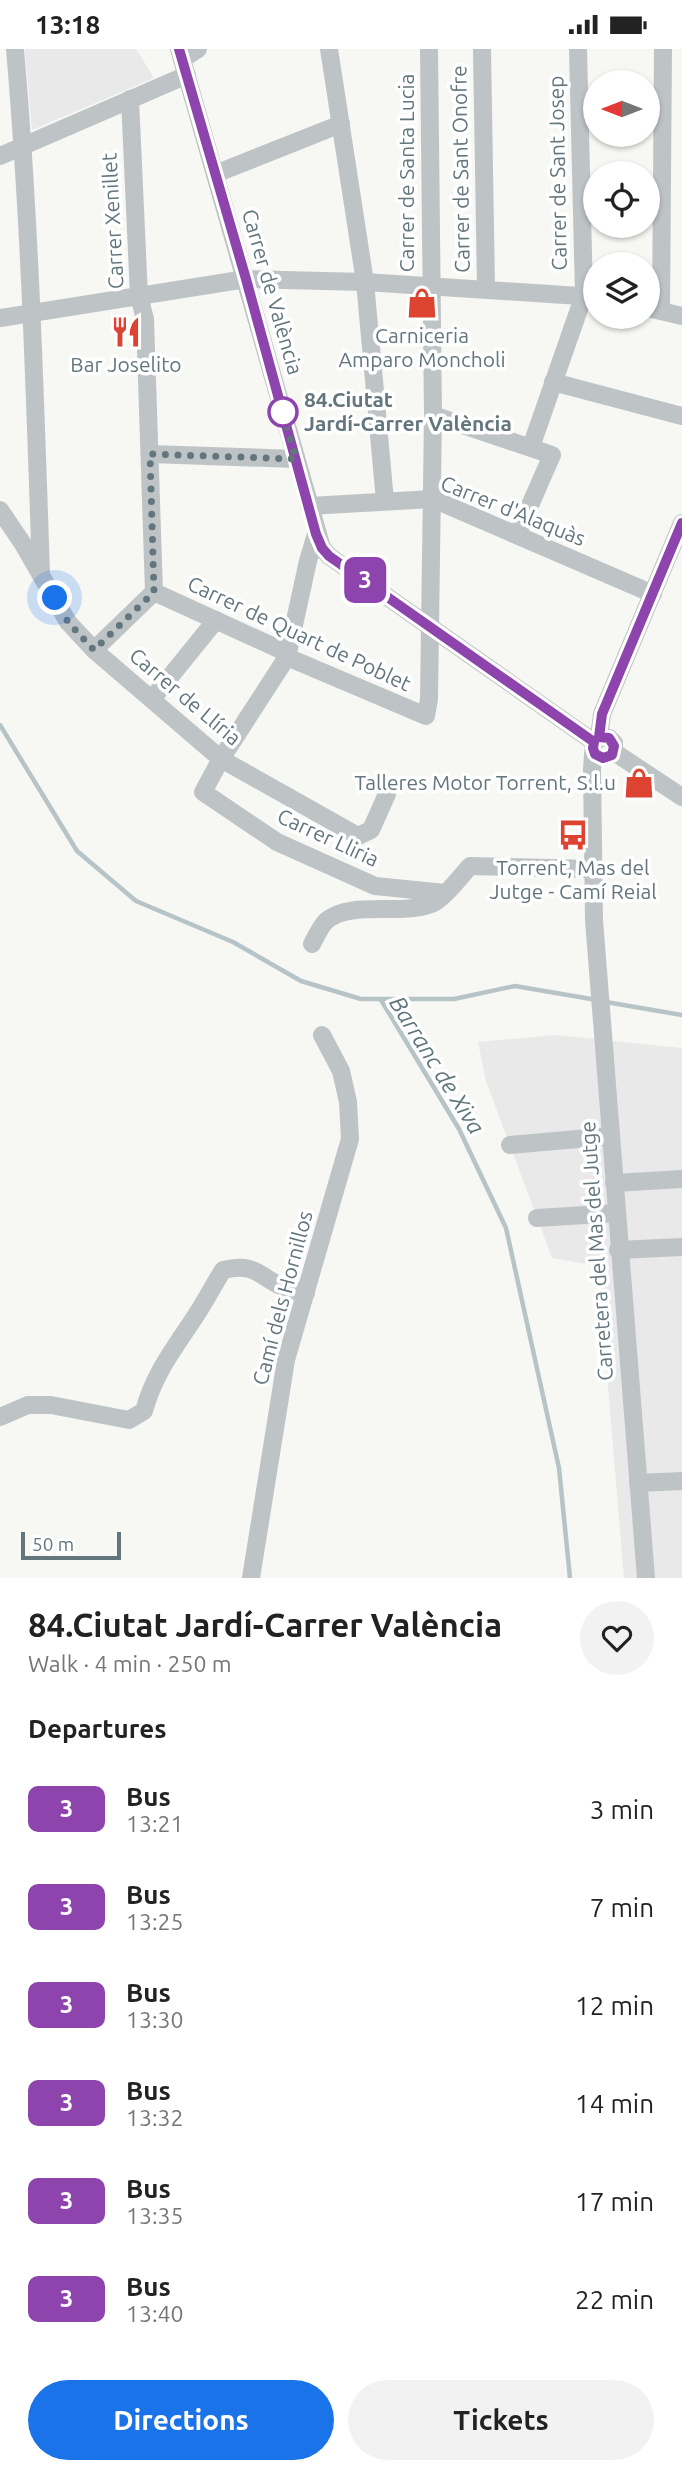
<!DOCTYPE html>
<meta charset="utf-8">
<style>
:root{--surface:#fff;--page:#f2f2f2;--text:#222;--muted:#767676;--accent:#1a73e8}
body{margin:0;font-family:Ubuntu,sans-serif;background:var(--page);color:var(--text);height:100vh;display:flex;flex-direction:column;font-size:26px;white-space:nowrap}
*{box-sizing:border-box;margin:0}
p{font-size:23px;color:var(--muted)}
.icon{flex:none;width:38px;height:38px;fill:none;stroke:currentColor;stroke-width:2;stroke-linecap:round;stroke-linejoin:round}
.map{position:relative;height:1529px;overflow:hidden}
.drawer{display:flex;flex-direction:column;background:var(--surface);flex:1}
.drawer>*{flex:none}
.badge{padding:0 14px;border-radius:10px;font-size:24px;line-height:46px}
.needle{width:46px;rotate:270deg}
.controls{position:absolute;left:583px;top:21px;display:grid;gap:14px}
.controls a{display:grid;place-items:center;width:77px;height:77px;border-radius:50%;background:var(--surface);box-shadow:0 2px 5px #0004;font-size:35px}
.scale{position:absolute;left:21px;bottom:18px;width:100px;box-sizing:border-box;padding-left:7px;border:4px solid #63767e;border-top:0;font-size:19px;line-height:24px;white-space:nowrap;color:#63767e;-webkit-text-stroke:5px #fff;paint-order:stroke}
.you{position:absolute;width:35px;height:35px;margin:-18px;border:5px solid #fff;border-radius:50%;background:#1a73e8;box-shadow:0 0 0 10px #1a73e833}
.map>.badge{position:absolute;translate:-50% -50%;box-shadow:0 0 0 4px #fff}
h2{padding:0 28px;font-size:26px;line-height:63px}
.round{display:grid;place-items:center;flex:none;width:74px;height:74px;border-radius:37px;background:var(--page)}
.overview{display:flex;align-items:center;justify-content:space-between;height:119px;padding:0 28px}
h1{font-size:33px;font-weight:700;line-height:52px}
.button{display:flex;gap:14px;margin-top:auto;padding:14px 28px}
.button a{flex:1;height:80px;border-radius:42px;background:var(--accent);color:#fff;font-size:28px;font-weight:700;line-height:80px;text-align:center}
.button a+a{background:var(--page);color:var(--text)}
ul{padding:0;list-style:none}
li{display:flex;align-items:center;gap:21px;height:98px;padding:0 28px}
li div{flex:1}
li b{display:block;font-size:26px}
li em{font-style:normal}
li .badge{min-width:77px;font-weight:700;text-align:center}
.status{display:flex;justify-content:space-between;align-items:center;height:49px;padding:0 35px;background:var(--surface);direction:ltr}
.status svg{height:19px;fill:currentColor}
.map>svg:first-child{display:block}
.built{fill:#e8e9e8}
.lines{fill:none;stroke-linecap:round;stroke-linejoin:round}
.stream{stroke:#b6c4c7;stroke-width:4.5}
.minor{stroke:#bec4c6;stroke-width:18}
.line-casing{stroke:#fff;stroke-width:16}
.line{stroke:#8e44ad;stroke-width:10}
.walk{stroke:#63767e;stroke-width:7;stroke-dasharray:0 12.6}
.stop-dot{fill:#fff;stroke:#8e44ad;stroke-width:3.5}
.labels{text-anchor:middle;stroke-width:7;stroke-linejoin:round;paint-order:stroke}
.street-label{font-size:21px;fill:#63767e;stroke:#fff}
.poi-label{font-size:21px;fill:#63767e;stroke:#fff}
.stop-label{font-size:21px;font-weight:bold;fill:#63767e;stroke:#fff;text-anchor:start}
.water-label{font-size:23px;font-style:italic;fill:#5e7579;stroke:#fff}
</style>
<div class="status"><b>13:18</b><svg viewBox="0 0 49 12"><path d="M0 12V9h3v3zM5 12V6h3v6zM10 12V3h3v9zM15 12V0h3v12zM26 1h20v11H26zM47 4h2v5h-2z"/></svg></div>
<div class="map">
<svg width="682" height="1529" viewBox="0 0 682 1529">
<rect width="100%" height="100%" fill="#f7f7f4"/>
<g class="built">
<polygon points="25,0 136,0 154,29 32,81"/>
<polygon points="555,986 682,999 682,1529 624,1529 598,1217 552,1209 486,1032 478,993"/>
</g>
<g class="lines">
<g class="stream">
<polyline points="0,676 77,802 136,852 233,893 301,932 361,950 454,950 515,937 597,951"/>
<polyline points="381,951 459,1080 506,1179 559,1419 570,1529"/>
<polyline points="606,953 682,966"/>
</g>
<g class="minor">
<path d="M15,0C30,174 35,349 41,524"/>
<polyline points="179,0 322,499 329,507 594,693"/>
<polyline points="329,0 365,233 385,452"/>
<polyline points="482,0 486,239"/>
<polyline points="182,10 198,0"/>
<polyline points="130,50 139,247 145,270 154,543"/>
<polyline points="0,107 187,26"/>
<polyline points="215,125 341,75"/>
<polyline points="648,259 682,267"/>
<polyline points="661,262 663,0"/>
<polyline points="0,269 246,230 365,233 595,248"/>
<polyline points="553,333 682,367"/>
<polyline points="433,366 552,406 517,486"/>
<polyline points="531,398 584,246 578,0"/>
<polyline points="150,405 296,410"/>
<polyline points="309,457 433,450 653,545"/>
<polyline points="0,461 23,495 68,573 94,601 221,710 358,787 371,781 387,745"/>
<polyline points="316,485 308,512 287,608 221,710 203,743 277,793 375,837 445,844"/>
<polyline points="154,543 281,601 287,608 426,667 429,650 433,366 429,0"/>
<polyline points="94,601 154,543"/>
<polyline points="152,650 216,571"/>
<polyline points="599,688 602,665 682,474"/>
<polyline points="614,703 614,694 609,689 599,688 594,693 592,720 594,871 646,1529"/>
<polyline points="614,703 682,748"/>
<path d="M312,895C316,888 320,878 326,872C350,851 400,867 431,855C443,851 461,827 470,817L594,820"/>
<polyline points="510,1096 611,1087"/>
<polyline points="614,1134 682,1130"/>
<polyline points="537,1169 616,1164"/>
<polyline points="618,1201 682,1198"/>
<path d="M0,1368L28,1356H51L129,1371L144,1362C155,1321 178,1295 200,1260C208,1247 215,1234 223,1221C258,1212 261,1231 288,1240C294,1242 300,1242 306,1244"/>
<polyline points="638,1434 682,1432"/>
<polyline points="251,1529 286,1311 350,1090 348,1053 341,1022 322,986"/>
</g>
</g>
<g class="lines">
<g class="line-casing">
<polyline id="line" points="179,0 246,230 316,485 322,499 329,507 594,693 593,699 595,705 603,709 612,706 614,697 609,689 599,688 602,665 682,474"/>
</g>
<use href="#line" class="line"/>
<polyline class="walk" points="55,549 68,573 94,601 154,543 150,405 296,410 281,359 283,363"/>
</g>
<defs>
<g id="shop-bare" transform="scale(2.415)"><path d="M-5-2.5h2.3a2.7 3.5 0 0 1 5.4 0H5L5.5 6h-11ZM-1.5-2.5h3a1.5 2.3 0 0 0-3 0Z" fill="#dc4330" stroke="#fff" stroke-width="2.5" paint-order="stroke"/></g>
<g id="restaurant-bare" transform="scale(2.415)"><path d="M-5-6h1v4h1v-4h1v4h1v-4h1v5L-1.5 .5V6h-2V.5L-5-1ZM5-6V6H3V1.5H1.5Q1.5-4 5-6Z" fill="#dc4330" stroke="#fff" stroke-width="2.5" paint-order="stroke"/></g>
<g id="bus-bare" transform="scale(2.415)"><path d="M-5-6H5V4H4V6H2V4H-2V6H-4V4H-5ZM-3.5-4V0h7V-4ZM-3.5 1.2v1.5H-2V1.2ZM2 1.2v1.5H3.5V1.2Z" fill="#dc4330" stroke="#fff" stroke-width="2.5" paint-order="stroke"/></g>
</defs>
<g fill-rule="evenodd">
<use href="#shop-bare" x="422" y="254"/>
<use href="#restaurant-bare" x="126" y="283"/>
<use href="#shop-bare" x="639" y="734"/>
<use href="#bus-bare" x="573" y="786"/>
</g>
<circle class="stop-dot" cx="283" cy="363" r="14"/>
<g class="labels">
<g class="street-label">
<text transform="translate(461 120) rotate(-91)" y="7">Carrer de Sant Onofre</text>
<text transform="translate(407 124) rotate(-90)" y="7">Carrer de Santa Lucia</text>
<text transform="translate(558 124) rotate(-91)" y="7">Carrer de Sant Josep</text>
<text transform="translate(113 172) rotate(-93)" y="7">Carrer Xenillet</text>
<text transform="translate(272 243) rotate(74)" y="7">Carrer de València</text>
<text transform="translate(513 462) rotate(22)" y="7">Carrer d'Alaquàs</text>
<text transform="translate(299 585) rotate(25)" y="7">Carrer de Quart de Poblet</text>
<text transform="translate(185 648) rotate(40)" y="7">Carrer de Llíria</text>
<text transform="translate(328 789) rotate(25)" y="7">Carrer Lliria</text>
<text transform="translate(597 1202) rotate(-94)" y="7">Carretera del Mas del Jutge</text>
<text transform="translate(283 1249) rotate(-75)" y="7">Camí dels Hornillos</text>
</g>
<g class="poi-label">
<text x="422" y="294">Carniceria<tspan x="422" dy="24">Amparo Moncholi</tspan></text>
<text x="126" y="323">Bar Joselito</text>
<text x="616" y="741" text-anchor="end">Talleres Motor Torrent, S.l.u</text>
<text x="573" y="826">Torrent, Mas del<tspan x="573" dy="24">Jutge - Camí Reial</tspan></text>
</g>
<g class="stop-label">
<text x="304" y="358">84.Ciutat<tspan x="304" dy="24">Jardí-Carrer València</tspan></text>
</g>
<g class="water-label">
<text transform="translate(437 1016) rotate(58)" y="8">Barranc de Xiva</text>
</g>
</g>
</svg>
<div class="controls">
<a><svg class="needle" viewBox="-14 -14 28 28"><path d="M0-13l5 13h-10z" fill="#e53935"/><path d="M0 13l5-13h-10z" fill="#767676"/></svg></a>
<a><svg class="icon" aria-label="locate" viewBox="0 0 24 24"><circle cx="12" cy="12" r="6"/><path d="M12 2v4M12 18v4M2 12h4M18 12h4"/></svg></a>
<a><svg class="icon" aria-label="layers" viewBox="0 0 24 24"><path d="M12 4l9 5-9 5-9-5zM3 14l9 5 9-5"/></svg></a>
</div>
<div class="scale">50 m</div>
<div class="you" style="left:55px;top:549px"></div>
<b class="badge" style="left:365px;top:531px;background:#8e44ad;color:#fff">3</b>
</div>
<section class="drawer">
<div class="overview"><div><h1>84.Ciutat Jardí-Carrer València</h1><p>Walk · 4 min · 250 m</p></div><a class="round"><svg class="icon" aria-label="heart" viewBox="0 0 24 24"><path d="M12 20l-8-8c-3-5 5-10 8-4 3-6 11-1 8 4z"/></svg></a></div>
<h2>Departures</h2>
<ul>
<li><span class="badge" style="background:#8e44ad;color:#fff">3</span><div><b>Bus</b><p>13:21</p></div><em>3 min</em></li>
<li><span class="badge" style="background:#8e44ad;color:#fff">3</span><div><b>Bus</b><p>13:25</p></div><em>7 min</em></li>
<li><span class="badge" style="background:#8e44ad;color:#fff">3</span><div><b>Bus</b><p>13:30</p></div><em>12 min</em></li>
<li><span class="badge" style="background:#8e44ad;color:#fff">3</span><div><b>Bus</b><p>13:32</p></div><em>14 min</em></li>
<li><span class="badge" style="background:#8e44ad;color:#fff">3</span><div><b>Bus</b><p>13:35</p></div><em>17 min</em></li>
<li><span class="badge" style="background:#8e44ad;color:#fff">3</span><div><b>Bus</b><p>13:40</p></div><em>22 min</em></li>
</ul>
<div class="button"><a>Directions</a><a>Tickets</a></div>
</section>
